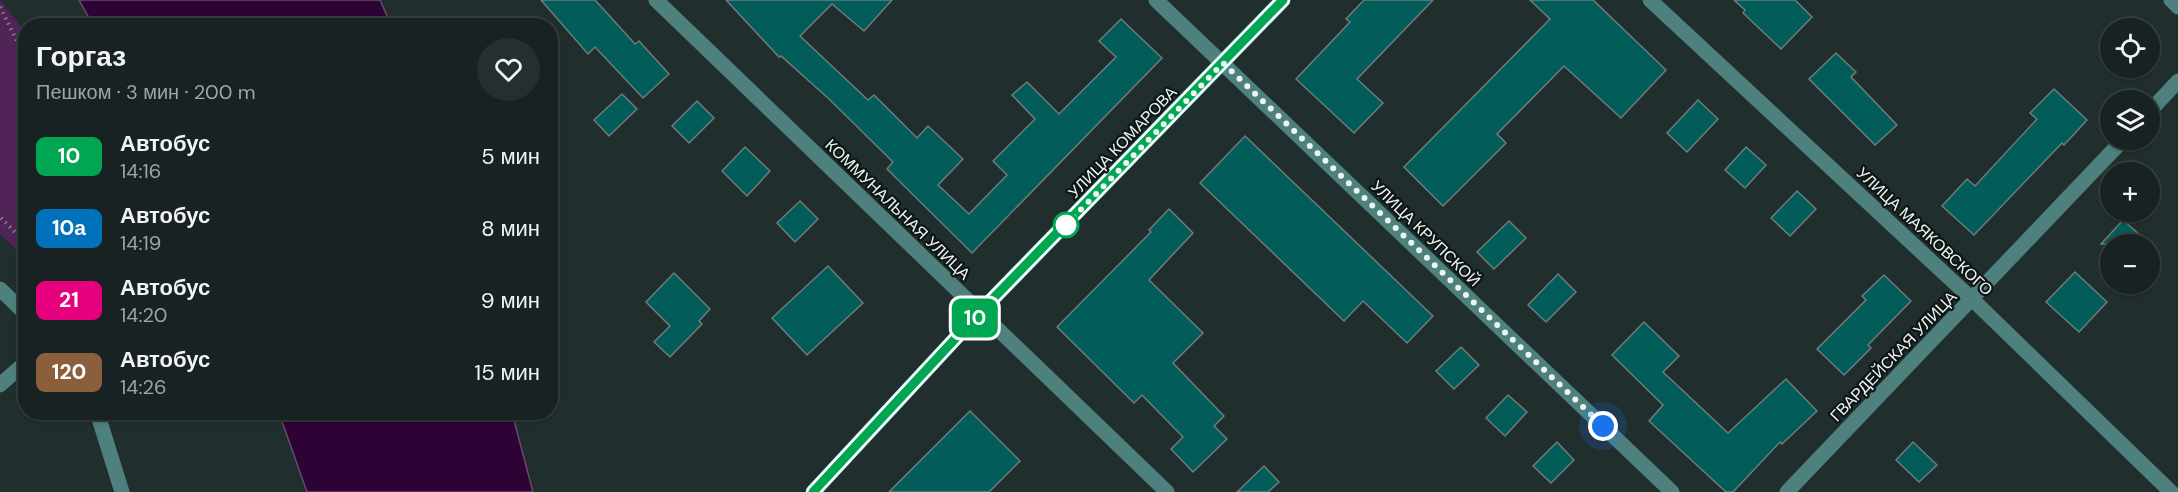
<!DOCTYPE html>
<html lang="ru">
<meta charset="utf-8">
<style>
:root{--surface:#182222;--page:#252f2f;--text:#f1f3f6;--muted:#9fa4a5;--line:#363f40}
body{margin:0;font-family:"DM Sans",sans-serif;background:var(--page);color:var(--text);height:100vh;display:flex;flex-direction:column;font-size:22px;white-space:nowrap}
*{box-sizing:border-box;margin:0}
p{font-size:20px;color:var(--muted)}
.icon{flex:none;width:33px;height:33px;fill:none;stroke:currentColor;stroke-width:2;stroke-linecap:round;stroke-linejoin:round}
.map{position:relative;flex:1;overflow:hidden}
.sheet{position:absolute;left:18px;top:18px;width:540px;height:402px;display:flex;flex-direction:column;background:var(--surface);border-radius:24px;box-shadow:0 2px 4px #0004,0 0 0 2px var(--line)}
.sheet>*{flex:none}
.badge{padding:0 12px;border-radius:9px;font-size:21px;line-height:39px}
.fabs{position:absolute;left:2100px;top:18px;display:grid;gap:12px}
.fabs a{display:grid;place-items:center;width:60px;height:60px;border-radius:50%;background:var(--surface);box-shadow:0 2px 4px #0004,0 0 0 2px var(--line);font-size:30px}
.you{position:absolute;width:30px;height:30px;margin:-15px;border:4px solid #fff;border-radius:50%;background:#1a73e8;box-shadow:0 0 0 9px #1a73e833}
.map>.badge{position:absolute;translate:-50% -50%;box-shadow:0 0 0 3px #fff}
.round{display:grid;place-items:center;flex:none;width:63px;height:63px;border-radius:32px;background:var(--page)}
.summary{display:flex;align-items:center;justify-content:space-between;height:102px;padding:0 18px}
h1{font-size:28px;font-weight:600;line-height:45px}
ul{padding:0;list-style:none}
li{display:flex;align-items:center;gap:18px;height:72px;padding:0 18px}
li div{flex:1}
li b{display:block;font-size:22px}
li em{font-style:normal}
li .badge{min-width:66px;font-weight:700;text-align:center}
.map>svg:first-child{display:block}
.green{fill:#502457}
.water{fill:#2d0234;stroke:#664b6e;stroke-width:1.5}
.building{fill:#025d5a;stroke:#6d7c7b;stroke-width:1.5}
.lines{fill:none;stroke-linecap:round;stroke-linejoin:round}
.path{stroke:#798584;stroke-width:4;stroke-dasharray:1.5 4.5;stroke-linecap:butt}
.minor{stroke:#4e817e;stroke-width:15}
.major{stroke:#66d8d2;stroke-width:15}
.line-casing{stroke:#fff;stroke-width:14}
.line{stroke:#00a651;stroke-width:9}
.walk{stroke:#ecf5f4;stroke-width:6;stroke-dasharray:0 10.8}
.stop-dot{fill:#fff;stroke:#00a651;stroke-width:3}
.labels{text-anchor:middle;stroke-width:4.5;stroke-linejoin:round;paint-order:stroke}
.street-label{font-size:16px;fill:#ecf5f4;stroke:#0f1514}
</style>
<div class="map">
<svg width="2178" height="492" viewBox="0 0 2178 492">
<rect width="100%" height="100%" fill="#202e2d"/>
<polygon class="green" points="0,0 25,32 26,248 20,253 0,234"/>
<g class="water">
<polygon points="79,0 380,0 391,25 93,25"/>
<polygon points="279,413 512,413 533,492 307,492"/>
</g>
<g class="building">
<polygon points="541,0 595,0 635,44 639,41 669,74 643,98 595,47 588,54"/>
<polygon points="726,0 892,0 864,31 832,4 800,36 868,100 874,95 917,138 928,126 963,159 938,185 969,214 1007,175 993,161 1035,119 1012,95 1027,82 1059,114 1116,57 1099,41 1121,19 1162,58 972,253 887,169 893,162 829,99 781,56 779,57"/>
<polygon points="1364,0 1433,0 1357,79 1383,103 1354,133 1296,79 1350,22 1346,19"/>
<polygon points="1530,0 1593,0 1666,70 1621,118 1564,66 1497,134 1506,143 1443,206 1404,167 1550,19"/>
<polygon points="1734,0 1795,0 1812,17 1781,49 1743,13 1745,10"/>
<polygon points="1836,53 1856,72 1851,77 1897,125 1875,145 1809,79"/>
<polygon points="2054,89 2087,120 2064,145 2062,143 1974,235 1942,206 1967,179 1975,186 2037,119 2030,113"/>
<polygon points="622,94 637,109 609,136 594,120"/>
<polygon points="1698,100 1718,119 1687,152 1667,133"/>
<polygon points="697,101 714,118 689,143 672,126"/>
<polygon points="1245,136 1433,316 1407,343 1363,301 1344,321 1200,183"/>
<polygon points="745,147 770,171 747,196 722,171"/>
<polygon points="1746,147 1766,165 1745,188 1725,170"/>
<polygon points="1797,191 1816,209 1790,236 1771,218"/>
<polygon points="800,201 818,219 795,242 777,223"/>
<polygon points="1169,209 1193,233 1149,280 1203,333 1173,363 1224,416 1214,426 1227,439 1193,472 1171,449 1183,437 1142,395 1134,403 1057,327 1151,232 1149,230"/>
<polygon points="2123,220 2150,244 2101,244"/>
<polygon points="1509,221 1526,238 1494,269 1477,252"/>
<polygon points="828,266 863,303 807,355 772,318"/>
<polygon points="2075,272 2107,302 2079,332 2046,302"/>
<polygon points="674,273 710,309 699,321 702,324 670,357 654,342 670,326 646,302"/>
<polygon points="1558,274 1576,292 1546,322 1528,305"/>
<polygon points="1884,275 1911,301 1868,345 1871,348 1844,375 1817,349 1866,300 1862,296"/>
<polygon points="1644,322 1679,356 1663,372 1728,433 1786,379 1817,411 1782,444 1780,442 1733,492 1726,492 1649,421 1663,405 1612,355"/>
<polygon points="1461,347 1479,365 1454,389 1436,371"/>
<polygon points="1508,395 1527,412 1505,436 1486,418"/>
<polygon points="970,411 1020,461 989,492 889,492"/>
<polygon points="1557,442 1574,460 1551,483 1533,466"/>
<polygon points="1913,442 1937,465 1919,482 1896,460"/>
<polygon points="1264,466 1279,482 1268,492 1237,492"/>
</g>
<g class="lines">
<polyline class="path" points="0,7 21,49 24,241 0,217"/>
<g class="minor">
<polyline points="656,0 1167,492"/>
<polyline points="1156,0 1672,492"/>
<polyline points="1650,0 1973,300 2171,492"/>
<polyline points="2171,0 2178,7"/>
<polyline points="2150,111 2178,81"/>
<polyline points="0,289 26,314"/>
<polyline points="0,385 26,362"/>
<polyline points="97,412 122,492"/>
<polyline points="1787,492 2123,140"/>
</g>
<polyline class="major" points="813,492 979,313 1283,0"/>
</g>
<g class="lines">
<g class="line-casing">
<polyline id="line" points="813,492 979,313 1283,0"/>
</g>
<use href="#line" class="line"/>
<polyline class="walk" points="1066,225 1223,63 1603,426"/>
</g>
<circle class="stop-dot" cx="1066" cy="225" r="12"/>
<g class="labels">
<g class="street-label">
<text transform="translate(1122 142) rotate(-46)" y="6">УЛИЦА КОМАРОВА</text>
<text transform="translate(898 209) rotate(44)" y="6">КОММУНАЛЬНАЯ УЛИЦА</text>
<text transform="translate(1925 231) rotate(43)" y="6">УЛИЦА МАЯКОВСКОГО</text>
<text transform="translate(1426 233) rotate(44)" y="6">УЛИЦА КРУПСКОЙ</text>
<text transform="translate(1893 356) rotate(-46)" y="6">ГВАРДЕЙСКАЯ УЛИЦА</text>
</g>
</g>
</svg>
<div class="fabs">
<a><svg class="icon" aria-label="locate" viewBox="0 0 24 24"><circle cx="12" cy="12" r="6"/><path d="M12 2v4M12 18v4M2 12h4M18 12h4"/></svg></a>
<a><svg class="icon" aria-label="layers" viewBox="0 0 24 24"><path d="M12 4l9 5-9 5-9-5zM3 14l9 5 9-5"/></svg></a>
<a>+</a>
<a>−</a>
</div>
<div class="you" style="left:1603px;top:426px"></div>
<b class="badge" style="left:975px;top:318px;background:#00a651;color:#fff">10</b>
<section class="sheet">
<div class="summary"><div><h1>Горгаз</h1><p>Пешком · 3 мин · 200 m</p></div><a class="round"><svg class="icon" aria-label="heart" viewBox="0 0 24 24"><path d="M12 20l-8-8c-3-5 5-10 8-4 3-6 11-1 8 4z"/></svg></a></div>
<ul>
<li><span class="badge" style="background:#00a651;color:#fff">10</span><div><b>Автобус</b><p>14:16</p></div><em>5 мин</em></li>
<li><span class="badge" style="background:#0072bc;color:#fff">10а</span><div><b>Автобус</b><p>14:19</p></div><em>8 мин</em></li>
<li><span class="badge" style="background:#e6007e;color:#fff">21</span><div><b>Автобус</b><p>14:20</p></div><em>9 мин</em></li>
<li><span class="badge" style="background:#8b5e3c;color:#fff">120</span><div><b>Автобус</b><p>14:26</p></div><em>15 мин</em></li>
</ul>
</section>
</div>
